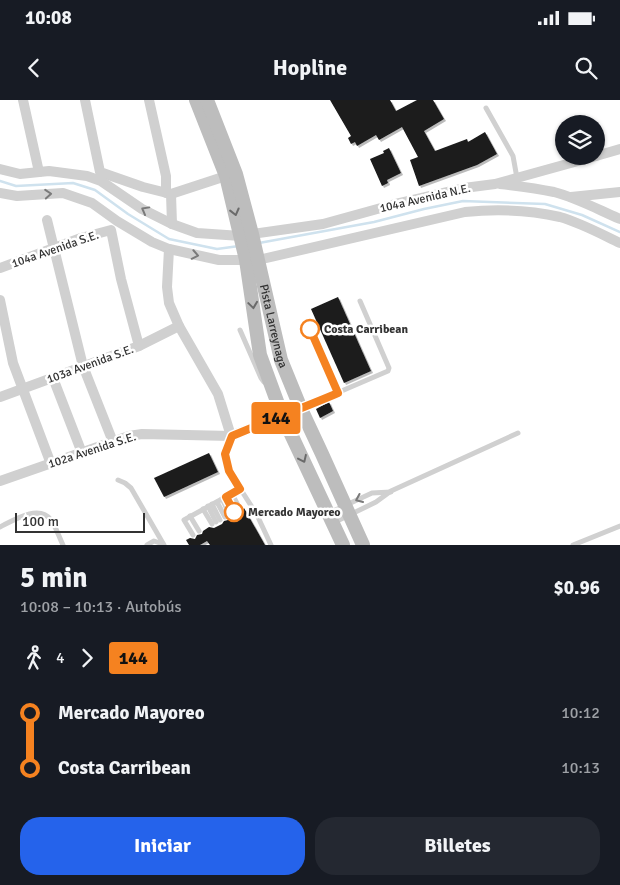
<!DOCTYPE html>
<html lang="es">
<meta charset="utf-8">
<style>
:root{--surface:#171b24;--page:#242831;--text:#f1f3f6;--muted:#9ea1a6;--accent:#2563eb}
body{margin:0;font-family:Signika,sans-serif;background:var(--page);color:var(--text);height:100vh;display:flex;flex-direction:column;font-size:19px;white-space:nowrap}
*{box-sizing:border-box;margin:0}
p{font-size:16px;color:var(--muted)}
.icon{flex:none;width:28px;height:28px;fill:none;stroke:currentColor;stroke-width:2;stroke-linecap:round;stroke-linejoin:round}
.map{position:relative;height:445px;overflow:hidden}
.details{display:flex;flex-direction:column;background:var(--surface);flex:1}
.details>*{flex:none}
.badge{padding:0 10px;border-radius:4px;font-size:18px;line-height:32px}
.fabs{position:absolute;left:555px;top:15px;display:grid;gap:10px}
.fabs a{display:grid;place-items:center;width:50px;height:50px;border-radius:50%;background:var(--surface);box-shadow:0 1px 4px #0004;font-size:25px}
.scale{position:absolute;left:15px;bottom:12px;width:130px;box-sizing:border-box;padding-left:5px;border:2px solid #333;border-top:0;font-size:14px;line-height:18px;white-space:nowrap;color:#333;-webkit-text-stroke:4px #fff;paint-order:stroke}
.map>.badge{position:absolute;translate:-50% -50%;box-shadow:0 0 0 2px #fff}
.legs{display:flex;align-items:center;gap:8px;height:55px;padding:0 20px;font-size:16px}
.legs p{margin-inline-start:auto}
.summary{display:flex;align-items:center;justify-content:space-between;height:85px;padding:0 20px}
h1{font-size:28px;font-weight:700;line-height:38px}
.cta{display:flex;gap:10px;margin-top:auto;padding:10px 20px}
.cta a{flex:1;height:58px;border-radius:20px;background:var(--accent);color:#fff;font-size:20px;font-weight:700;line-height:58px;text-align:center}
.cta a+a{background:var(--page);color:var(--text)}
ul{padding:0 20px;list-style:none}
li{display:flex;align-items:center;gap:18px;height:55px;font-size:19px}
li i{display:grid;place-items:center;width:8px;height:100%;margin:0 6px;background:currentColor}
li i::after{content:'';width:12px;height:12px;margin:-6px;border:4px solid;border-radius:50%;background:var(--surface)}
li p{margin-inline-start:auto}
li:first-child i{background:linear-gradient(#0000 50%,currentColor 0)}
li:last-child i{background:linear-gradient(currentColor 50%,#0000 0)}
.status{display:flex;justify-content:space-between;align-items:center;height:35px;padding:0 25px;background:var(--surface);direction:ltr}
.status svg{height:14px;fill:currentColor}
header{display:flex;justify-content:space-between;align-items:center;height:65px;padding:0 20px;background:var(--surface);font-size:22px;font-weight:700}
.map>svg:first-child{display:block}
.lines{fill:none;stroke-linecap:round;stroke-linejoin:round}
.stream{stroke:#cfe2ee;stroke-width:2.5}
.building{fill:#1a1a1a;filter:url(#shadow)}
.service{stroke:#d0d0d0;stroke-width:5}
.minor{stroke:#d0d0d0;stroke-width:10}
.secondary{stroke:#bdbdbd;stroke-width:14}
.oneway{stroke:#7a7a7a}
.oneway2{stroke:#6a6a6a}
.line-1-casing{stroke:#fff;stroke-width:11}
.line-1{stroke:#f58220;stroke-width:8}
.stop-1-dot{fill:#fff;stroke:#f58220;stroke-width:2.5}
.labels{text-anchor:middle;stroke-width:5;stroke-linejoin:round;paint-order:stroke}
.street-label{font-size:12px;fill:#333;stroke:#fff}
.stop-label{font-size:12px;font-weight:bold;fill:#333;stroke:#fff;text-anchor:start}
</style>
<div class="status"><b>10:08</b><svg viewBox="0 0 49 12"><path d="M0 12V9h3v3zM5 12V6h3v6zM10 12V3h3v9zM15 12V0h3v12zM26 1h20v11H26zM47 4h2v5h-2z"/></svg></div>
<header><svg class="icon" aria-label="back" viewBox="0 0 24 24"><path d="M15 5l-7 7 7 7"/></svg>Hopline<svg class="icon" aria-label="search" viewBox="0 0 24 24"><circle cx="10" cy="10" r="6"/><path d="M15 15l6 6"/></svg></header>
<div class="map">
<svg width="620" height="445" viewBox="0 0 620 445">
<defs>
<filter id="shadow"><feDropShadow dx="2" dy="2" stdDeviation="0" flood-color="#0004"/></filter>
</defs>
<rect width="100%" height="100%" fill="#fff"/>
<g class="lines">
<g class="stream">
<polyline points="0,81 16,86 73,83 95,90 128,114 169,139 217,149 239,146"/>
<polyline points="259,143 374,122 424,109 463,101 545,104 582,115 620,132"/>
</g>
</g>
<g class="building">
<polygon points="330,0 390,0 396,11 417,0 433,0 444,19 424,31 435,51 467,39 468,42 485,32 497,54 477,65 419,86 410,60 418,57 402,27 379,40 376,35 357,46 355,42 351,44 348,38 351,36"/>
<polygon points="389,48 401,73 387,80 388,83 382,86 370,59 384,53 383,51"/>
<polygon points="338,197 371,271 344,283 311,209"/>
<polygon points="329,302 333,311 320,318 316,309"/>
<polygon points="209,353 218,372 164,397 154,378"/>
<polygon points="244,408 265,445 210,445 207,441 200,445 189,445 186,440 190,438 195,439 197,435 202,434 203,431 209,427 214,428 222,424 224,421 232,419 234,416 242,413"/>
</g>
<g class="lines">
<g class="service">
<polyline points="486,8 513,56 517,78"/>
<polyline points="309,229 338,293"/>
<polyline points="240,230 261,278 264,282"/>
<polyline points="302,308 388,271 389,268 360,201"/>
<polyline points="231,336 225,354 229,371 257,415 271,445"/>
<polyline points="118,380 125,383 131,388 164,445"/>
<polyline points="232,394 240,409"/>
<polyline points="227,397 235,412"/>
<polyline points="222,399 230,415"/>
<polyline points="217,402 225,417"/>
<polyline points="212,404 220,420"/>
<polyline points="208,406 216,422"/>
<polyline points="203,409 212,424"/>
<polyline points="329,413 372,393 391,392"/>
<polyline points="190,416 199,431"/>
<polyline points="333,423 376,402 391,391 518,333"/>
<path d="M0,427C14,420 39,404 51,420C56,427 59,437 63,445"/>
<polyline points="193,435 184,420 240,389"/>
<polyline points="147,445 154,441 163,444"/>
<polyline points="573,445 620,426"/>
</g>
<g class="minor">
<polyline points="23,0 39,72"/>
<polyline points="85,0 100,72 143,87 171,94 226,76"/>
<polyline points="149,0 166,76 166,93"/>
<polyline points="596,56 620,49"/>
<polyline points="0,69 20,74 49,71 87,76 101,81 142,109 172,124 197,133 241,136"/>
<path d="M500,84C518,86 536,88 554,92C577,98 599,110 620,119"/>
<polyline points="0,93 17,96 63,93 92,103 117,121 152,142 169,149 219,160 246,160"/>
<polyline points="171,94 172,124"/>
<polyline points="571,97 620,92"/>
<polyline points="47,120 83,266 113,342"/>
<polyline points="252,134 323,124 399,103 464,88 495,84 596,56"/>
<polyline points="169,149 167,187 169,203 179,226 218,294 231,336"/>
<path d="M258,160L465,112C496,109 529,110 560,117C581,123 601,134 620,143"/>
<polyline points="0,168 81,138 111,130 121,179 139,246"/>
<polyline points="0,200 13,263 51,364"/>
<polyline points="53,278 82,353"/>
<polyline points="0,297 139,246 179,226"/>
<polyline points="0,381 129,336 142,334 231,336 301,309"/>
</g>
<g class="secondary">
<polyline points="196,0 226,76 246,160 260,255 282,315 343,445"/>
<path id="s1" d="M207,0L236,74L252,134L281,260L301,309L322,354L363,445"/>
</g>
</g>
<defs><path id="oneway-chevron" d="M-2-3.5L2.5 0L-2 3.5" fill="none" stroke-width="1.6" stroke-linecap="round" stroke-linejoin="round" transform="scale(1.25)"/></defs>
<g class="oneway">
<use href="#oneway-chevron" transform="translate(48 94) rotate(-4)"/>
<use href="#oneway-chevron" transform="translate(145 110) rotate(-151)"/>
<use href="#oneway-chevron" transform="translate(195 155) rotate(11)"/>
<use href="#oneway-chevron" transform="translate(359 399) rotate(156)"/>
</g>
<g class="oneway2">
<use href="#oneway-chevron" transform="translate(235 112) rotate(76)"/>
<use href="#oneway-chevron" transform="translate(253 205) rotate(82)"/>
<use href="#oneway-chevron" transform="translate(303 359) rotate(65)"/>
</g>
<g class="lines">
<g class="line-1-casing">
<path id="line-1" d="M234,412L226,397L240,389L229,371L225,354L232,336C267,321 303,308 338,293L310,229"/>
</g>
<use href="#line-1" class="line-1"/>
</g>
<g class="stop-1-dot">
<circle cx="310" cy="229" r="9"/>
<circle cx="234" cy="412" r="9"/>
</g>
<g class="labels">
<g class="street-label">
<text transform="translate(425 98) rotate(-13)" y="4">104a Avenida N.E.</text>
<text transform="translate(55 149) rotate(-19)" y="4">104a Avenida S.E.</text>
<text dy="4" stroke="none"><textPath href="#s1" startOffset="236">Pista Larreynaga</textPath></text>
<text transform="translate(90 264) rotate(-20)" y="4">103a Avenida S.E.</text>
<text transform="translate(92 350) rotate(-18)" y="4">102a Avenida S.E.</text>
</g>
<g class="stop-label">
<text x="324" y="233">Costa Carribean</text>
<text x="248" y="416">Mercado Mayoreo</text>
</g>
</g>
</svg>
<div class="fabs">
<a><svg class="icon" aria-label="layers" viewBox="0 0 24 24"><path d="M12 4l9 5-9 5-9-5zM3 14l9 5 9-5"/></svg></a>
</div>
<div class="scale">100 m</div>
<b class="badge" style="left:276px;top:318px;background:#f58220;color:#111">144</b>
</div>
<section class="details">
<div class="summary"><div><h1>5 min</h1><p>10:08 – 10:13 · Autobús</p></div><b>$0.96</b></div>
<div class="legs"><svg class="icon" aria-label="walk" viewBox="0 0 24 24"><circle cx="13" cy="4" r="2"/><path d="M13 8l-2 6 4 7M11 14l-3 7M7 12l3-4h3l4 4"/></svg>4<svg class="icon" aria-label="forward" viewBox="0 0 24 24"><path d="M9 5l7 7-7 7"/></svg><b class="badge" style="background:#f58220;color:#111">144</b></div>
<ul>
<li><i style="color:#f58220"></i><b>Mercado Mayoreo</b><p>10:12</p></li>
<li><i style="color:#f58220"></i><b>Costa Carribean</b><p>10:13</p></li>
</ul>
<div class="cta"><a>Iniciar</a><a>Billetes</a></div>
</section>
